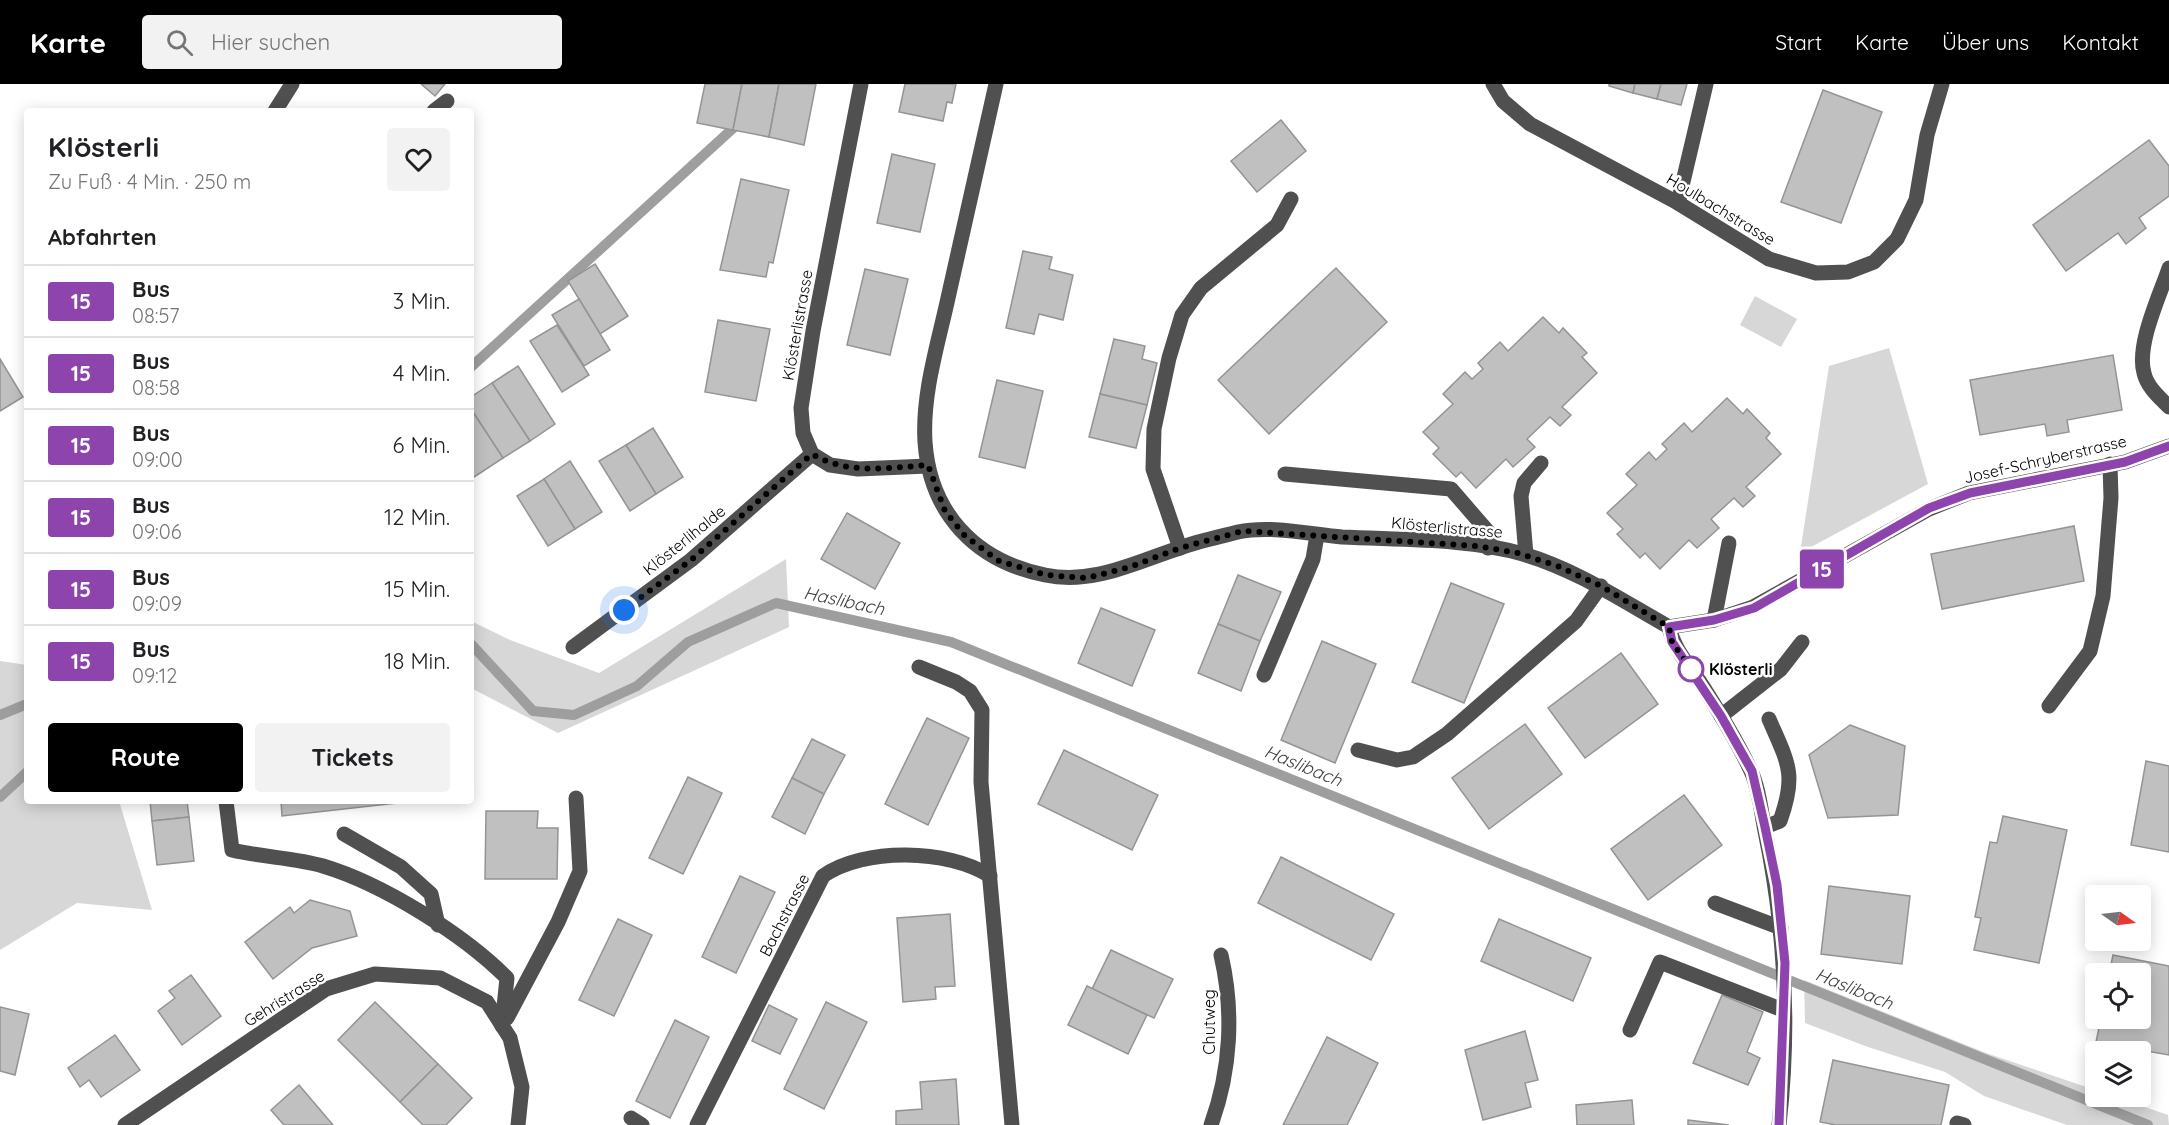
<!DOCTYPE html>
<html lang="de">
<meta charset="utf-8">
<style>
:root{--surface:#fff;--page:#f2f2f2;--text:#202124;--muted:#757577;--line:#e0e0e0;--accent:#000}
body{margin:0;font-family:Quicksand,sans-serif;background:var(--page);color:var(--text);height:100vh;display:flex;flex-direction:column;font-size:22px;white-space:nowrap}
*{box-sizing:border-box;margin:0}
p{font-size:20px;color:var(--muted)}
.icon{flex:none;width:33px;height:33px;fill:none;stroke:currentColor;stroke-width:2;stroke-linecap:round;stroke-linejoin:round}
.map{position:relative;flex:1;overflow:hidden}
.drawer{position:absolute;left:24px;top:24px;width:450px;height:696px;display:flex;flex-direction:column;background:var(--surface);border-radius:6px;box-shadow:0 3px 15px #0003}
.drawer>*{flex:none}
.badge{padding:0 12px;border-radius:4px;font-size:21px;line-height:39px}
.needle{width:39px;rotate:104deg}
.buttons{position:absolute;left:2085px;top:801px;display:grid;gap:12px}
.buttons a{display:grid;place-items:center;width:66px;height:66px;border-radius:6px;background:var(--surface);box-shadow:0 3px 15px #0003;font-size:30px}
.you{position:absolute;width:30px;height:30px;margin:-15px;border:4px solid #fff;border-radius:50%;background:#1a73e8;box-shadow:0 0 0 9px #1a73e833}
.map>.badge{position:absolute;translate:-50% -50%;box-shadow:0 0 0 3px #fff}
h2{padding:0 24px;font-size:22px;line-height:54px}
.round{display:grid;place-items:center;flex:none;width:63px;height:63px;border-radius:6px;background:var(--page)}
.summary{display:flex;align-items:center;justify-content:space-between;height:102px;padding:0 24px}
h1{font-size:28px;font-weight:700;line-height:45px}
.button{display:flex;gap:12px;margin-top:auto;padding:12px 24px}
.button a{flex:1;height:69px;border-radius:6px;background:var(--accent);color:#fff;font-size:24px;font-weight:700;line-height:69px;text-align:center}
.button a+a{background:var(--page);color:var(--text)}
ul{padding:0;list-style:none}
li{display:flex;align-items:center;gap:18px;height:72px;padding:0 24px;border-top:2px solid var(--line)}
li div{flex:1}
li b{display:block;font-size:22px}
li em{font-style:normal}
li .badge{min-width:66px;font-weight:700;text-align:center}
header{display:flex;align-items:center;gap:36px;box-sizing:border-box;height:84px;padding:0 30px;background:var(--accent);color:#fff}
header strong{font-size:28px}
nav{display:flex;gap:33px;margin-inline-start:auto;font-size:21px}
.search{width:420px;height:54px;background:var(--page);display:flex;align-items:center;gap:15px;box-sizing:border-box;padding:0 21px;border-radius:6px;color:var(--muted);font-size:22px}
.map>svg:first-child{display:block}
.green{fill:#d7d7d7}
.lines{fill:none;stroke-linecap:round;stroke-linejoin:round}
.stream{stroke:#9e9e9e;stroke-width:10}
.building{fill:#c0c0c0;stroke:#949494;stroke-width:1.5}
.minor{stroke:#505050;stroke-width:15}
.line-casing{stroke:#fff;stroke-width:14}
.line{stroke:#8e44ad;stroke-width:9}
.walk{stroke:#000;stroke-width:6;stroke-dasharray:0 10.8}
.stop-dot{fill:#fff;stroke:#8e44ad;stroke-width:3}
.labels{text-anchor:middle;stroke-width:5;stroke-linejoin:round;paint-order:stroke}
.street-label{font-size:16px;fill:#000;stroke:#fff}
.stop-label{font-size:16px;font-weight:bold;fill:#000;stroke:#fff;text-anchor:start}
.water-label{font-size:18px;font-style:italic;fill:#3f3f3f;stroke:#fff}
</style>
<header>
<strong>Karte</strong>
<div class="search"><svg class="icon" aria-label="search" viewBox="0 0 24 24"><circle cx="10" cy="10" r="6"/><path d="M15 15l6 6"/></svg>Hier suchen</div>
<nav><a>Start</a><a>Karte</a><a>Über uns</a><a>Kontakt</a></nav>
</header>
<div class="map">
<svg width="2169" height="1041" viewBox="0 0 2169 1041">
<rect width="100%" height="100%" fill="#fff"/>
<g class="green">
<polygon points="1755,212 1797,235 1781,263 1740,241"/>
<polygon points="1889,264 1928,400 1800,469 1829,282"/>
<polygon points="786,475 789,543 558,649 471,604 471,537 510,556 599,589"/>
<polygon points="0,577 27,581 27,717 119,717 152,826 77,819 0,866"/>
<polygon points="1804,896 1986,969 2095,1006 2096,1012 2116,1013 2168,1031 2169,1041 2067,1041 1984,1012 1945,988 1868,963 1805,939"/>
</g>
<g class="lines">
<g class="stream">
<polyline points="471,283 741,37"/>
<polyline points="471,560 533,627 574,631 637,602 688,558 776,519 951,558 2148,1041"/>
<polyline points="0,631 27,620"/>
<polyline points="0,713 27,688"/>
</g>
</g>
<g class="building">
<polygon points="421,0 445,0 435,12"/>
<polygon points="705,0 742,0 733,46 697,39"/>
<polygon points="742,0 779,0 769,53 733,46"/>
<polygon points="779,0 816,0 804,61 769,53"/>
<polygon points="905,0 956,0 952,19 947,18 943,37 899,28"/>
<polygon points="1609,0 1635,0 1633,9 1609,2"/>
<polygon points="1635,0 1661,0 1657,15 1633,9"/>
<polygon points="1661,0 1687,0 1681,21 1657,15"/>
<polygon points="1823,6 1882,28 1841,139 1781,118"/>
<polygon points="1281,36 1306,67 1257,108 1231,77"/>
<polygon points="2149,56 2169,82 2169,112 2139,134 2146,144 2126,160 2118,149 2066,187 2033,141"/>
<polygon points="892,70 935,80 920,148 877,139"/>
<polygon points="741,95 789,106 773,179 769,178 766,193 720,186"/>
<polygon points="1023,167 1052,173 1049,185 1073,191 1063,236 1039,230 1034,250 1006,244"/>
<polygon points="595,180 628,232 600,250 568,197"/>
<polygon points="1336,184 1387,238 1269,350 1218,296"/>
<polygon points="865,185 908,195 890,271 847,261"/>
<polygon points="579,215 610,266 584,282 552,231"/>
<polygon points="1543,233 1559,249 1563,244 1587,269 1582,273 1597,289 1562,323 1571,331 1560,342 1550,333 1527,355 1535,363 1513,383 1506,375 1476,404 1461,388 1456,393 1433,370 1439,364 1423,348 1453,320 1443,310 1465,288 1472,295 1483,285 1478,279 1500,258 1508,267"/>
<polygon points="718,236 770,245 756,317 705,308"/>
<polygon points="557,241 589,291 562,308 530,257"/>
<polygon points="1114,255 1145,262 1142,275 1157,279 1147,321 1100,310"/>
<polygon points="2113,271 2122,326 2067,336 2069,348 2047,352 2045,340 1980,351 1970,296"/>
<polygon points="0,275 23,313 0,327"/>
<polygon points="518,282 555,340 530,357 492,299"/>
<polygon points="997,296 1043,307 1025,384 979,373"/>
<polygon points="492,299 530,357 503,374 471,325 471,313"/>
<polygon points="1100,310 1147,321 1136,364 1089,353"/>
<polygon points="1727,314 1743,330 1747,325 1770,349 1766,354 1781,370 1746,403 1755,412 1743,423 1734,414 1711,435 1719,444 1697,464 1689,456 1660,485 1645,469 1640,474 1617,450 1623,445 1607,429 1637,401 1626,390 1649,368 1656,376 1667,365 1662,360 1684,339 1692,348"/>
<polygon points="471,325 503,374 471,395"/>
<polygon points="653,344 683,393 656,410 626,361"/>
<polygon points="626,361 656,410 630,427 599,377"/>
<polygon points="570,377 602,428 575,445 544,395"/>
<polygon points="544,395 575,445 548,462 517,412"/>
<polygon points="847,429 900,459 875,505 821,475"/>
<polygon points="2074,442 2084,497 1942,525 1931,470"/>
<polygon points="1238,491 1281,508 1260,557 1218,540"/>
<polygon points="1451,499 1504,520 1464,619 1412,598"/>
<polygon points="1101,524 1155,546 1132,602 1078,579"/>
<polygon points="1218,540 1260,557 1241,607 1198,589"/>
<polygon points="1322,557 1376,580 1335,679 1281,656"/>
<polygon points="1621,569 1658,620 1585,674 1548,624"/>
<polygon points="927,634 969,654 928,741 885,720"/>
<polygon points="1525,640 1562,690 1489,745 1452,694"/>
<polygon points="1850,641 1905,662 1898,731 1828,734 1809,671"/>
<polygon points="812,655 845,671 824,710 792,694"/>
<polygon points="1064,666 1158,711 1132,766 1038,720"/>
<polygon points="2146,677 2169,682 2169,768 2131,761"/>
<polygon points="688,693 722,709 683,790 649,774"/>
<polygon points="792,694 824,710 805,750 772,733"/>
<polygon points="1684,711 1722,761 1648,816 1611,765"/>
<polygon points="150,717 187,717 189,733 152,737"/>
<polygon points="281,717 415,717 282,732"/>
<polygon points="486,727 538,727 537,744 558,744 557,795 485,795"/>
<polygon points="2003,732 2067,746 2039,879 1974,866 1981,834 1975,833 1990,758 1997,759"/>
<polygon points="189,733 194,777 157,781 152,737"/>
<polygon points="1281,773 1394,830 1371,876 1258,819"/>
<polygon points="740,792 775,808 736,889 702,873"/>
<polygon points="1829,802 1910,812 1902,880 1821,870"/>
<polygon points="310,816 350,827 357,852 312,864 273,895 245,858 290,823 294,829"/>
<polygon points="950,830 955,902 935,903 936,915 903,918 897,834"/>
<polygon points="618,835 652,851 614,932 579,916"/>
<polygon points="1499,835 1591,874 1573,917 1481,877"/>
<polygon points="1111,866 1173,895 1154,934 1092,905"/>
<polygon points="2113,871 2169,882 2169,971 2096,958 2101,934 2140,934 2140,890 2109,890"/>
<polygon points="191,891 221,932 182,961 158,927 175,914 169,907"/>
<polygon points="1087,902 1147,931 1128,970 1068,941"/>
<polygon points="1722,911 1763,928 1747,968 1760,974 1748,1001 1693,979"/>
<polygon points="375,918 438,980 400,1018 338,956"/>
<polygon points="826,918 867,938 824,1025 784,1005"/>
<polygon points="769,921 797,935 780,970 752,957"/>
<polygon points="0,923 29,930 15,991 0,987"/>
<polygon points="675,936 709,953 670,1034 636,1017"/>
<polygon points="1525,947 1538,996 1525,999 1531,1023 1483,1036 1465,966"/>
<polygon points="115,951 140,986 101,1013 89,996 80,1003 68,984"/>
<polygon points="1327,953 1378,979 1347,1041 1283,1041"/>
<polygon points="1833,976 1949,1001 1941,1041 1836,1041 1820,1038"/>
<polygon points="438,980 472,1014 446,1041 423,1041 400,1018"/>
<polygon points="956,995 959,1041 896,1041 896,1027 922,1025 920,998"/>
<polygon points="299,1001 333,1041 284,1041 271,1026"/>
<polygon points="1632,1016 1634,1041 1577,1041 1576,1021"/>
<polygon points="1688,1036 1729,1041 1688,1041"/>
</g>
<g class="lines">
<g class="minor">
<polyline points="861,0 813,247 801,324 803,349 812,370 830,381 858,385 928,382"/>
<path d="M996,0C980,71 964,143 948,214C938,260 922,310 925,358C930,429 975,477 1045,491C1094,501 1135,478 1180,464C1198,457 1219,453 1238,448C1270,441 1309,450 1342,453C1399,456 1468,454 1523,470C1577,486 1621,516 1669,543C1674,565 1688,580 1700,598C1718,626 1736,655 1750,685C1759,703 1761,727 1765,747C1785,843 1790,943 1779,1041"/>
<polyline points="1493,0 1503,17 1530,40 1678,119 1769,175 1816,189 1848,188 1874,178 1897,155 1916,116 1927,51 1942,0"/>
<polyline points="275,27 292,0"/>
<polyline points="434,27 447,17"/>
<polyline points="1678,119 1706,0"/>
<path d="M2169,184C2160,211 2136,261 2144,289C2147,303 2160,314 2169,323"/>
<polyline points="1285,390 1451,405 1490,450 1488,464"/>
<polyline points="1180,464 1153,385 1154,345 1169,274 1182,231 1201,204 1277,141 1291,115"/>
<polyline points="1526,471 1521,412 1524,399 1541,379"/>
<polyline points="1714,536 1729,459"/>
<polyline points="1669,543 1714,536 1753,523 1929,425 1969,409 2125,378 2169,362"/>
<polyline points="573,563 691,476 812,370"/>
<polyline points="919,583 956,598 970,607 982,626 981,698 1012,1041"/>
<polyline points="1264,591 1313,475 1317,451"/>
<polyline points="2049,622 2090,567 2103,512 2111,414 2110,380"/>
<polyline points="1721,632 1781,585 1802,558"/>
<polyline points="1358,666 1397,676 1413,673 1447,650 1576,537 1601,502"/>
<path d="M226,717L232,766C261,773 296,774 323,782C383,800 463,850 507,894L502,942"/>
<path d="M1765,743L1780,737C1797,690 1788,679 1769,635"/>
<polyline points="344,750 401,783 431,810 438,841"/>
<polyline points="1715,819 1781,844"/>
<polyline points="507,934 558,838 580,787 576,714"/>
<polyline points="1630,946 1660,878 1783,926"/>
<polyline points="631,1034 642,1041"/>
<polyline points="1957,1039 1964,1041"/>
<polyline points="125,1041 326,905 375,890 440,894 487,918 510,954 522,1003 518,1041"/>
<path d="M697,1041L823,792C864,763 948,765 990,792"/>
<path d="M1211,1041C1231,986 1234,927 1221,871"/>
</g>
</g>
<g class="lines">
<g class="line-casing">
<polyline id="line" points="1779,1041 1785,879 1777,801 1765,743 1752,687 1721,632 1672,558 1669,543 1714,536 1754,524 1929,424 1970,409 2125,378 2169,362"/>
</g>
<use href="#line" class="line"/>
<path class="walk" d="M624,526L691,476L812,370C847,391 888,384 928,381L945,427L965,452L999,477L1046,491L1087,494L1130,483L1180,464L1243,447L1476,462L1518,469L1560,483L1601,502L1669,543L1672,558L1691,585"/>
</g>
<circle class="stop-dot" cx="1691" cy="585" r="12"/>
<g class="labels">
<g class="street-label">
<text transform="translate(1721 125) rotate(31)" y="6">Houlbachstrasse</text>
<text transform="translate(797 241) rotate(-80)" y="6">Klösterlistrasse</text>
<text transform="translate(2045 375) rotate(-13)" y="6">Josef-Schryberstrasse</text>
<text transform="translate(1447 443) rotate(5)" y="6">Klösterlistrasse</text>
<text transform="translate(684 456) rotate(-39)" y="6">Klösterlihalde</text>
<text transform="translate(784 831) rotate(-63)" y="6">Bachstrasse</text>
<text transform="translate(284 914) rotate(-32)" y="6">Gehristrasse</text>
<text transform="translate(1209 938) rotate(-90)" y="6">Chutweg</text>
</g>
<g class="stop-label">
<text x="1709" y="591">Klösterli</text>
</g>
<g class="water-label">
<text transform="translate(844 517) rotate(12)" y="6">Haslibach</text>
<text transform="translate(1303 682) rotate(22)" y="6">Haslibach</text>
<text transform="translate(1854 905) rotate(22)" y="6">Haslibach</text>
</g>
</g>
</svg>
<div class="buttons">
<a><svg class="needle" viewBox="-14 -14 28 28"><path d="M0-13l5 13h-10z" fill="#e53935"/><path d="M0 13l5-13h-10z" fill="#757577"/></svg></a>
<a><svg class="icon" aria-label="locate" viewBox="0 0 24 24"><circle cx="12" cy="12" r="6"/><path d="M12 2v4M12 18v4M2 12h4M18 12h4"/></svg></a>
<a><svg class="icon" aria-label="layers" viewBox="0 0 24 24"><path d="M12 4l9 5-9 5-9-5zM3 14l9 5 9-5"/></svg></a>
</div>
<div class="you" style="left:624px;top:526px"></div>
<b class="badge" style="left:1822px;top:485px;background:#8e44ad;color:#fff">15</b>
<section class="drawer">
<div class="summary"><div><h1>Klösterli</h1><p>Zu Fuß · 4 Min. · 250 m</p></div><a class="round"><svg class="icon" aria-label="heart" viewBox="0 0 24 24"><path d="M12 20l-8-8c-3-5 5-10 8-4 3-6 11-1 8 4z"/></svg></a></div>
<h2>Abfahrten</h2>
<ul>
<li><span class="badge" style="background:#8e44ad;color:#fff">15</span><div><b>Bus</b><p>08:57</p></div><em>3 Min.</em></li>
<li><span class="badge" style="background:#8e44ad;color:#fff">15</span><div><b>Bus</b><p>08:58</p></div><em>4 Min.</em></li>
<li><span class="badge" style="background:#8e44ad;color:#fff">15</span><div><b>Bus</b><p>09:00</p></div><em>6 Min.</em></li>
<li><span class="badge" style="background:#8e44ad;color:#fff">15</span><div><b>Bus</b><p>09:06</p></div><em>12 Min.</em></li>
<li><span class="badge" style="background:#8e44ad;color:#fff">15</span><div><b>Bus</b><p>09:09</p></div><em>15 Min.</em></li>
<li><span class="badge" style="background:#8e44ad;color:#fff">15</span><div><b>Bus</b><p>09:12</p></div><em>18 Min.</em></li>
</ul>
<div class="button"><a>Route</a><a>Tickets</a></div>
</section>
</div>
